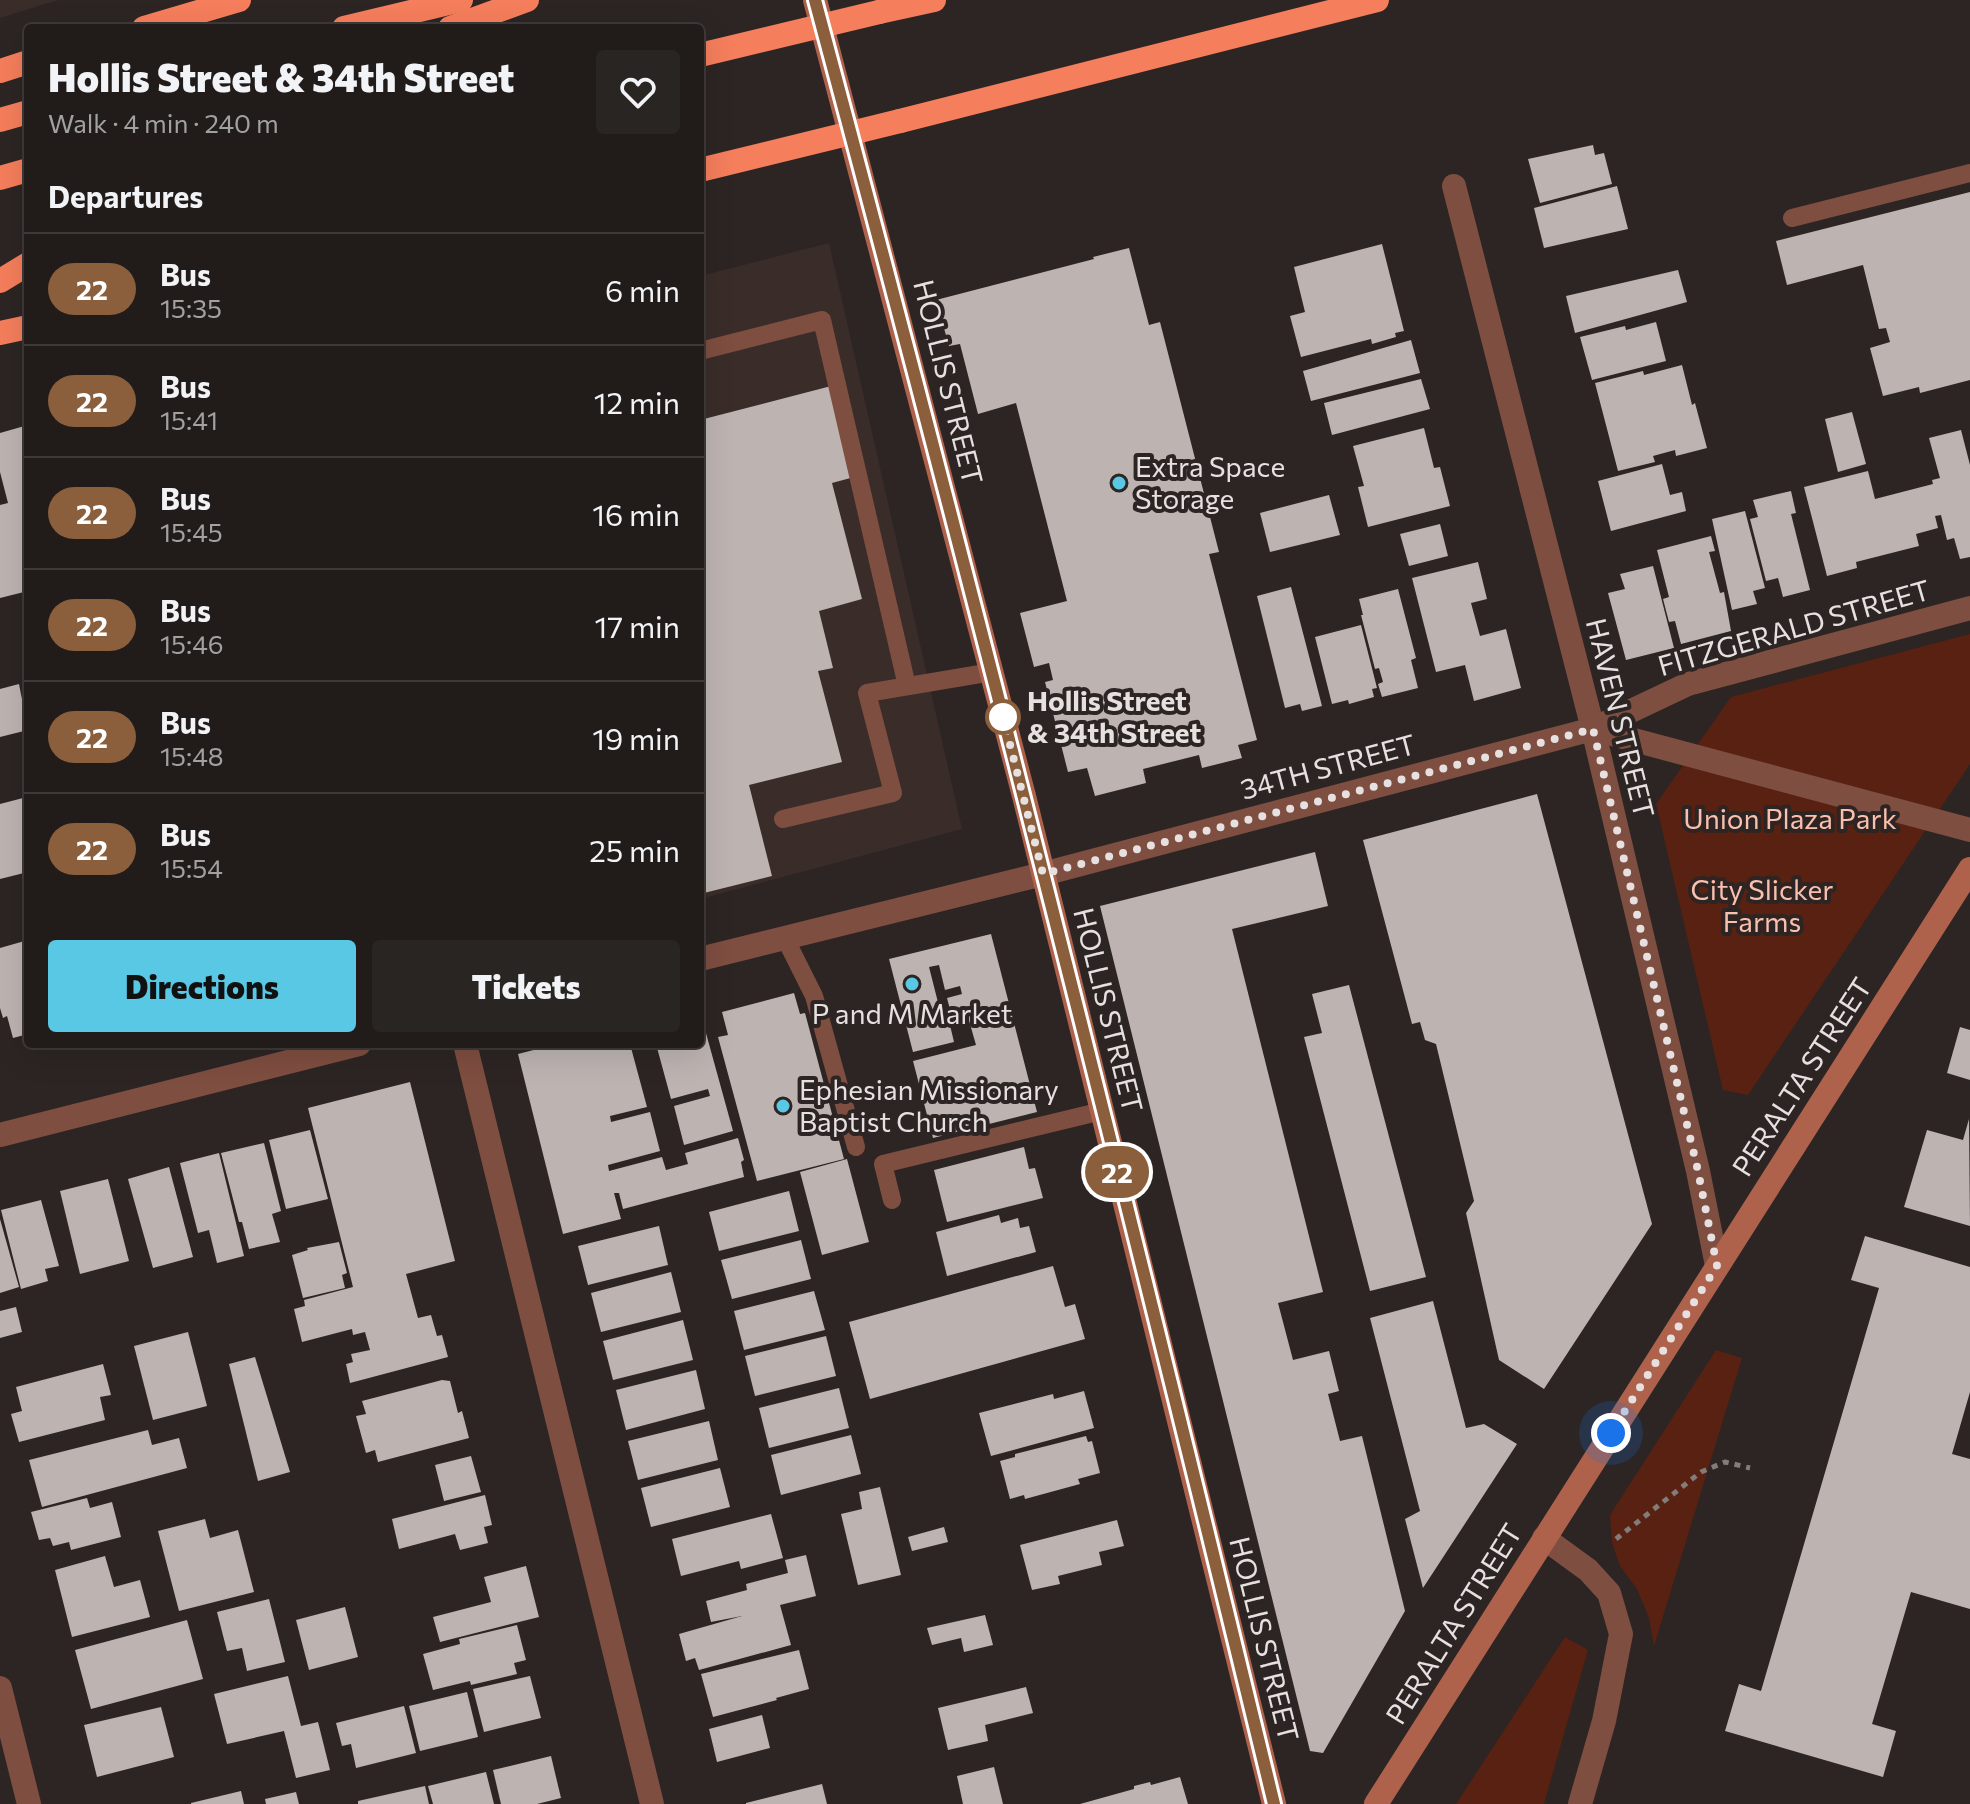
<!DOCTYPE html>
<meta charset="utf-8">
<style>
:root{--surface:#211c1a;--page:#292523;--text:#f1f3f6;--muted:#a2a1a2;--line:#3e3a39;--accent:#59c8e4}
body{margin:0;font-family:Commissioner,sans-serif;background:var(--page);color:var(--text);height:100vh;display:flex;flex-direction:column;font-size:30px;white-space:nowrap}
*{box-sizing:border-box;margin:0}
p{font-size:26px;color:var(--muted)}
.icon{flex:none;width:44px;height:44px;fill:none;stroke:currentColor;stroke-width:2;stroke-linecap:round;stroke-linejoin:round}
.map{position:relative;flex:1;overflow:hidden}
.side{position:absolute;left:24px;top:24px;width:680px;height:1024px;display:flex;flex-direction:column;background:var(--surface);border-radius:8px;box-shadow:0 8px 32px #0002,0 0 0 2px var(--line)}
.side>*{flex:none}
.badge{padding:0 16px;border-radius:26px;font-size:28px;line-height:52px}
.you{position:absolute;width:40px;height:40px;margin:-20px;border:6px solid #fff;border-radius:50%;background:#1a73e8;box-shadow:0 0 0 12px #1a73e833}
.map>.badge{position:absolute;translate:-50% -50%;box-shadow:0 0 0 4px #fff}
h2{padding:0 24px;font-size:30px;line-height:72px}
.round{display:grid;place-items:center;flex:none;width:84px;height:84px;border-radius:8px;background:var(--page)}
.summary{display:flex;align-items:center;justify-content:space-between;height:136px;padding:0 24px}
h1{font-size:38px;font-weight:800;line-height:60px}
.cta{display:flex;gap:16px;margin-top:auto;padding:16px 24px}
.cta a{flex:1;height:92px;border-radius:8px;background:var(--accent);color:#111;font-size:32px;font-weight:800;line-height:92px;text-align:center}
.cta a+a{background:var(--page);color:var(--text)}
ul{padding:0;list-style:none}
li{display:flex;align-items:center;gap:24px;height:112px;padding:0 24px;border-top:2px solid var(--line)}
li div{flex:1}
li b{display:block;font-size:30px}
li em{font-style:normal}
li .badge{min-width:88px;font-weight:700;text-align:center}
.map>svg:first-child{display:block}
.built{fill:#3a2d29}
.green{fill:#582111}
.building{fill:#bdb4b2}
.lines{fill:none;stroke-linecap:round;stroke-linejoin:round}
.path{stroke:#827c7a;stroke-width:5;stroke-dasharray:6 6;stroke-linecap:butt}
.lane{stroke:#7e4e40;stroke-width:18}
.street{stroke:#7e4e40;stroke-width:24}
.secondary{stroke:#ae624c;stroke-width:24}
.highway{stroke:#f57e5c;stroke-width:24}
.highway-bridge{stroke:#f57e5c;stroke-width:24}
.line-casing{stroke:#fff;stroke-width:18}
.line{stroke:#8b5e3c;stroke-width:12}
.walk{stroke:#e6e1e0;stroke-width:8;stroke-dasharray:0 14.4}
.poi-dot{fill:#59c8e4;stroke:#2c2523;stroke-width:3}
.stop-dot{fill:#fff;stroke:#8b5e3c;stroke-width:4}
.labels{text-anchor:middle;stroke-width:8;stroke-linejoin:round;paint-order:stroke}
.street-label{font-size:28px;fill:#e6e1e0;stroke:#2c2523}
.poi-label{font-size:28px;fill:#e6e1e0;stroke:#2c2523;text-anchor:start}
.stop-label{font-size:28px;font-weight:bold;fill:#e6e1e0;stroke:#2c2523;text-anchor:start}
.park-label{font-size:28px;fill:#fbbfad;stroke:#2c2523}
</style>
<div class="map">
<svg width="1970" height="1804" viewBox="0 0 1970 1804">
<rect width="100%" height="100%" fill="#2c2523"/>
<g class="built">
<polygon points="0,0 58,0 0,18"/>
<polygon points="829,243 962,829 700,899 700,276"/>
</g>
<g class="green">
<polygon points="1970,634 1970,764 1748,1095 1723,1090 1656,804 1731,697"/>
<polygon points="1716,1350 1742,1358 1654,1646 1649,1618 1637,1589 1620,1566 1612,1543 1610,1515"/>
<polygon points="1565,1637 1588,1650 1544,1804 1456,1804"/>
</g>
<g class="building">
<polygon points="1593,145 1595,155 1604,153 1612,184 1540,203 1528,159"/>
<polygon points="1617,186 1628,229 1544,248 1534,208"/>
<polygon points="1970,192 1970,380 1920,393 1919,387 1883,396 1870,348 1890,342 1886,328 1879,329 1863,265 1787,285 1776,241"/>
<polygon points="1382,244 1404,331 1395,333 1396,337 1372,344 1371,339 1301,357 1290,316 1305,312 1294,267"/>
<polygon points="1129,248 1149,325 1160,322 1219,552 1209,554 1257,740 1238,745 1242,758 1202,768 1199,755 1143,769 1146,783 1095,796 1087,768 1068,772 1045,682 1053,680 1049,663 1034,667 1020,613 1067,601 1016,403 978,414 960,344 949,346 936,300 1094,259 1093,257"/>
<polygon points="1678,270 1687,302 1575,333 1566,296"/>
<polygon points="1656,322 1666,361 1592,380 1580,337 1625,326 1626,330"/>
<polygon points="1411,340 1420,373 1311,401 1303,371"/>
<polygon points="1682,365 1692,405 1695,403 1707,448 1676,456 1675,450 1653,456 1655,462 1618,471 1595,383 1643,371 1644,375"/>
<polygon points="1421,379 1430,409 1332,435 1324,403"/>
<polygon points="835,385 858,476 832,483 862,599 819,611 833,668 818,671 842,762 749,785 772,876 700,894 700,420"/>
<polygon points="1852,412 1866,464 1838,472 1825,419"/>
<polygon points="28,425 28,591 0,598 0,505 8,503 0,472 0,433"/>
<polygon points="1424,428 1434,468 1440,467 1450,506 1368,527 1358,487 1364,486 1353,446"/>
<polygon points="1961,430 1970,465 1970,557 1960,559 1954,538 1947,540 1941,515 1935,516 1938,528 1916,534 1919,546 1856,562 1857,568 1827,576 1804,487 1868,471 1875,499 1933,484 1932,480 1940,478 1929,438"/>
<polygon points="1662,464 1670,495 1682,492 1686,511 1611,531 1598,481"/>
<polygon points="1791,491 1796,513 1791,514 1810,590 1783,597 1778,578 1766,581 1750,519 1758,517 1753,500"/>
<polygon points="1329,495 1340,535 1270,552 1260,513"/>
<polygon points="1745,511 1765,588 1753,591 1757,604 1732,610 1712,519"/>
<polygon points="1440,524 1448,556 1409,566 1400,534"/>
<polygon points="1711,536 1715,551 1709,552 1720,593 1724,592 1731,631 1681,644 1675,621 1669,622 1663,599 1669,597 1657,550"/>
<polygon points="1478,562 1487,599 1471,603 1480,636 1506,629 1521,688 1474,701 1465,665 1436,672 1412,578"/>
<polygon points="1653,566 1674,648 1626,660 1608,593 1625,589 1620,574"/>
<polygon points="1291,587 1322,706 1302,711 1300,704 1285,708 1257,596"/>
<polygon points="1398,589 1416,658 1411,660 1418,688 1382,697 1378,684 1383,682 1379,668 1375,669 1361,615 1363,615 1359,599"/>
<polygon points="1361,625 1377,688 1372,689 1374,697 1349,704 1348,700 1332,704 1315,637"/>
<polygon points="19,684 28,730 0,737 0,689"/>
<polygon points="1537,794 1652,1224 1544,1389 1499,1360 1466,1213 1474,1201 1436,1044 1425,1040 1420,1022 1412,1024 1363,840"/>
<polygon points="23,798 28,818 28,872 0,879 0,804"/>
<polygon points="1315,852 1328,906 1232,929 1323,1292 1278,1303 1293,1360 1329,1351 1339,1391 1328,1394 1340,1441 1362,1436 1405,1611 1323,1753 1310,1751 1100,906"/>
<polygon points="991,934 1037,1112 933,1138 913,1061 976,1045 968,1017 953,1021 947,998 962,994 960,986 945,990 939,965 929,967 943,1022 949,1021 954,1042 913,1052 889,959"/>
<polygon points="28,940 28,1034 13,1038 7,1016 3,1018 0,1008 0,948"/>
<polygon points="1349,985 1426,1277 1370,1291 1304,1037 1322,1033 1312,994"/>
<polygon points="794,993 800,1014 805,1013 844,1159 757,1181 718,1037 728,1035 722,1012"/>
<polygon points="701,1015 733,1131 684,1145 674,1106 710,1096 708,1089 671,1099 656,1044 700,1044"/>
<polygon points="1960,1027 1970,1030 1970,1080 1947,1073"/>
<polygon points="557,1044 630,1044 647,1107 610,1116 611,1122 650,1112 660,1151 608,1165 609,1171 662,1157 666,1170 688,1164 685,1153 738,1138 744,1160 741,1162 744,1177 623,1209 619,1193 614,1193 621,1219 563,1234 518,1054"/>
<polygon points="410,1082 455,1261 406,1274 418,1318 431,1315 437,1336 442,1335 448,1357 350,1383 346,1364 353,1362 351,1354 370,1350 365,1332 353,1335 352,1329 302,1342 294,1309 305,1306 304,1300 353,1287 308,1108"/>
<polygon points="1969,1119 1970,1226 1904,1207 1927,1130 1963,1140"/>
<polygon points="310,1130 328,1199 286,1209 269,1140"/>
<polygon points="264,1143 281,1211 272,1214 280,1242 249,1249 242,1222 239,1222 221,1153"/>
<polygon points="1024,1147 1029,1169 1035,1168 1043,1198 947,1222 934,1170"/>
<polygon points="219,1153 244,1256 217,1263 209,1230 198,1233 180,1163"/>
<polygon points="847,1159 869,1242 822,1255 800,1172"/>
<polygon points="169,1167 193,1257 153,1268 128,1179"/>
<polygon points="108,1179 129,1261 80,1274 60,1191"/>
<polygon points="789,1191 799,1231 719,1251 709,1212"/>
<polygon points="41,1200 59,1266 45,1269 48,1281 21,1289 1,1210"/>
<polygon points="999,1215 1001,1223 1018,1218 1020,1228 1029,1226 1036,1252 947,1276 936,1232"/>
<polygon points="0,1219 19,1287 0,1293"/>
<polygon points="659,1226 668,1265 588,1285 578,1246"/>
<polygon points="1865,1236 1970,1267 1970,1392 1952,1454 1970,1459 1970,1609 1911,1592 1872,1724 1896,1731 1883,1777 1725,1731 1739,1684 1761,1691 1879,1288 1851,1280"/>
<polygon points="801,1240 811,1279 732,1299 721,1260"/>
<polygon points="339,1242 347,1273 342,1275 345,1288 303,1298 292,1255 308,1250 307,1248"/>
<polygon points="1053,1266 1065,1307 1075,1304 1085,1339 870,1399 849,1322"/>
<polygon points="671,1272 681,1312 601,1332 591,1293"/>
<polygon points="814,1291 825,1330 744,1350 734,1311"/>
<polygon points="1433,1301 1466,1428 1484,1424 1517,1444 1423,1588 1405,1519 1420,1511 1370,1318"/>
<polygon points="16,1307 22,1332 0,1338 0,1311"/>
<polygon points="683,1320 693,1360 613,1380 603,1341"/>
<polygon points="188,1332 207,1406 153,1420 134,1346"/>
<polygon points="826,1336 836,1376 755,1396 745,1356"/>
<polygon points="255,1357 290,1472 258,1481 229,1364"/>
<polygon points="103,1364 111,1395 100,1397 105,1420 19,1442 11,1414 22,1411 16,1387"/>
<polygon points="696,1370 705,1409 626,1430 616,1390"/>
<polygon points="442,1380 450,1381 458,1413 462,1411 469,1438 378,1462 375,1450 366,1453 356,1416 366,1414 362,1401"/>
<polygon points="839,1388 849,1428 769,1448 759,1408"/>
<polygon points="1084,1391 1094,1428 991,1456 979,1413 1053,1394 1054,1399"/>
<polygon points="709,1421 718,1460 638,1480 628,1441"/>
<polygon points="148,1430 152,1445 179,1438 187,1468 42,1507 29,1460"/>
<polygon points="851,1435 861,1474 781,1495 771,1455"/>
<polygon points="1086,1436 1088,1442 1092,1441 1100,1473 1078,1479 1080,1484 1025,1499 1024,1495 1010,1499 1000,1461 1015,1457 1015,1454"/>
<polygon points="471,1456 481,1492 444,1501 435,1465"/>
<polygon points="720,1468 730,1507 651,1527 641,1488"/>
<polygon points="880,1487 901,1575 858,1585 841,1514 862,1509 859,1492"/>
<polygon points="485,1495 492,1525 484,1527 488,1543 460,1550 455,1534 399,1549 392,1519"/>
<polygon points="87,1498 90,1508 112,1502 121,1537 71,1550 69,1542 53,1546 50,1538 39,1540 31,1512"/>
<polygon points="771,1514 783,1558 741,1569 739,1561 681,1576 672,1539"/>
<polygon points="205,1519 210,1538 238,1530 254,1592 179,1611 158,1531"/>
<polygon points="1117,1520 1124,1546 1099,1552 1102,1565 1058,1576 1060,1584 1032,1590 1020,1545"/>
<polygon points="944,1527 948,1542 912,1551 908,1537"/>
<polygon points="806,1555 816,1596 780,1605 791,1645 699,1670 695,1658 686,1661 679,1634 742,1616 711,1622 706,1601 747,1590 746,1584 788,1573 785,1560"/>
<polygon points="105,1556 114,1587 140,1580 150,1617 72,1637 55,1570"/>
<polygon points="526,1566 539,1617 440,1642 433,1617 491,1602 484,1577"/>
<polygon points="269,1599 285,1662 247,1671 242,1648 227,1651 217,1612"/>
<polygon points="345,1607 358,1657 309,1670 296,1620"/>
<polygon points="985,1615 993,1645 964,1652 961,1638 932,1645 927,1628"/>
<polygon points="187,1620 203,1679 91,1709 75,1650"/>
<polygon points="517,1625 526,1660 514,1663 517,1674 471,1685 470,1681 433,1690 423,1654 460,1644 459,1639"/>
<polygon points="799,1650 809,1689 776,1698 777,1700 713,1717 701,1674"/>
<polygon points="288,1676 301,1726 318,1722 330,1770 296,1778 284,1731 227,1744 214,1694"/>
<polygon points="530,1676 541,1718 484,1732 473,1689"/>
<polygon points="1026,1687 1033,1713 985,1725 988,1741 948,1750 938,1708"/>
<polygon points="467,1692 478,1737 420,1751 409,1706"/>
<polygon points="404,1706 416,1753 356,1768 351,1744 342,1746 336,1723"/>
<polygon points="161,1707 174,1757 97,1777 84,1725"/>
<polygon points="762,1715 770,1748 717,1762 709,1729"/>
<polygon points="551,1756 561,1798 537,1804 501,1804 493,1770"/>
<polygon points="994,1767 1003,1804 963,1804 957,1776"/>
<polygon points="486,1772 494,1804 433,1804 428,1786"/>
<polygon points="1180,1777 1188,1804 1080,1804 1134,1789 1134,1786 1150,1782 1151,1785"/>
<polygon points="822,1784 827,1804 746,1804 746,1803"/>
<polygon points="425,1786 429,1804 358,1804 358,1801"/>
<polygon points="241,1791 244,1804 191,1804 191,1803"/>
<polygon points="296,1792 299,1804 266,1804 265,1799"/>
</g>
<g class="lines">
<polyline class="path" points="1616,1539 1701,1472 1725,1462 1750,1468"/>
<g class="lane">
<polyline points="1792,218 1970,173"/>
<polyline points="700,351 822,320 907,686"/>
<polyline points="783,819 893,793 867,693 992,672"/>
<polyline points="785,938 814,996 856,1147"/>
<polyline points="892,1200 883,1164 1102,1111"/>
</g>
<g class="street">
<polyline points="1454,186 1593,729 1698,1171 1717,1266"/>
<polyline points="1593,729 1688,684 1970,608"/>
<polyline points="700,959 1043,874 1593,729 1970,830"/>
<polyline points="465,1044 652,1804"/>
<polyline points="0,1135 359,1044"/>
<polyline points="1544,1538 1588,1570 1609,1593 1621,1634 1604,1721 1580,1804"/>
<polyline points="0,1688 29,1804"/>
</g>
<g class="secondary">
<polyline points="815,0 1024,796 1274,1804"/>
<polyline points="1376,1804 1970,869"/>
</g>
<g class="highway">
<polyline points="879,12 934,0"/>
<polyline points="144,28 239,0"/>
<polyline points="344,28 461,0"/>
<polyline points="450,28 527,0"/>
<polyline points="0,71 28,62"/>
<polyline points="0,120 28,112"/>
<polyline points="900,121 1377,0"/>
<polyline points="0,178 28,170"/>
<polyline points="0,281 28,264"/>
<polyline points="0,333 28,327"/>
</g>
<g class="highway-bridge">
<polyline points="700,55 879,12"/>
<polyline points="700,170 900,121"/>
</g>
</g>
<g class="lines">
<g class="line-casing">
<path id="line" d="M815,0C976,599 1128,1201 1274,1804"/>
</g>
<use href="#line" class="line"/>
<polyline class="walk" points="1003,717 1043,874 1593,729 1698,1171 1717,1266 1611,1433"/>
</g>
<g class="poi-dot">
<circle cx="1119" cy="483" r="8"/>
<circle cx="912" cy="984" r="8"/>
<circle cx="783" cy="1106" r="8"/>
</g>
<circle class="stop-dot" cx="1003" cy="717" r="16"/>
<g class="labels">
<g class="street-label">
<text transform="translate(948 382) rotate(76)" y="10">HOLLIS STREET</text>
<text transform="translate(1794 628) rotate(-16)" y="10">FITZGERALD STREET</text>
<text transform="translate(1620 718) rotate(76)" y="10">HAVEN STREET</text>
<text transform="translate(1328 767) rotate(-15)" y="10">34TH STREET</text>
<text transform="translate(1108 1010) rotate(76)" y="10">HOLLIS STREET</text>
<text transform="translate(1802 1077) rotate(-57)" y="10">PERALTA STREET</text>
<text transform="translate(1454 1624) rotate(-58)" y="10">PERALTA STREET</text>
<text transform="translate(1264 1639) rotate(76)" y="10">HOLLIS STREET</text>
</g>
<g class="poi-label">
<text x="1135" y="477">Extra Space<tspan x="1135" dy="32">Storage</tspan></text>
<text x="912" y="1024" text-anchor="middle">P and M Market</text>
<text x="799" y="1100">Ephesian Missionary<tspan x="799" dy="32">Baptist Church</tspan></text>
</g>
<g class="stop-label">
<text x="1027" y="711">Hollis Street<tspan x="1027" dy="32">&amp; 34th Street</tspan></text>
</g>
<g class="park-label">
<text x="1790" y="829">Union Plaza Park</text>
<text x="1762" y="900">City Slicker<tspan x="1762" dy="32">Farms</tspan></text>
</g>
</g>
</svg>
<div class="you" style="left:1611px;top:1433px"></div>
<b class="badge" style="left:1117px;top:1172px;background:#8b5e3c;color:#fff">22</b>
<section class="side">
<div class="summary"><div><h1>Hollis Street &amp; 34th Street</h1><p>Walk · 4 min · 240 m</p></div><a class="round"><svg class="icon" aria-label="heart" viewBox="0 0 24 24"><path d="M12 20l-8-8c-3-5 5-10 8-4 3-6 11-1 8 4z"/></svg></a></div>
<h2>Departures</h2>
<ul>
<li><span class="badge" style="background:#8b5e3c;color:#fff">22</span><div><b>Bus</b><p>15:35</p></div><em>6 min</em></li>
<li><span class="badge" style="background:#8b5e3c;color:#fff">22</span><div><b>Bus</b><p>15:41</p></div><em>12 min</em></li>
<li><span class="badge" style="background:#8b5e3c;color:#fff">22</span><div><b>Bus</b><p>15:45</p></div><em>16 min</em></li>
<li><span class="badge" style="background:#8b5e3c;color:#fff">22</span><div><b>Bus</b><p>15:46</p></div><em>17 min</em></li>
<li><span class="badge" style="background:#8b5e3c;color:#fff">22</span><div><b>Bus</b><p>15:48</p></div><em>19 min</em></li>
<li><span class="badge" style="background:#8b5e3c;color:#fff">22</span><div><b>Bus</b><p>15:54</p></div><em>25 min</em></li>
</ul>
<div class="cta"><a>Directions</a><a>Tickets</a></div>
</section>
</div>
